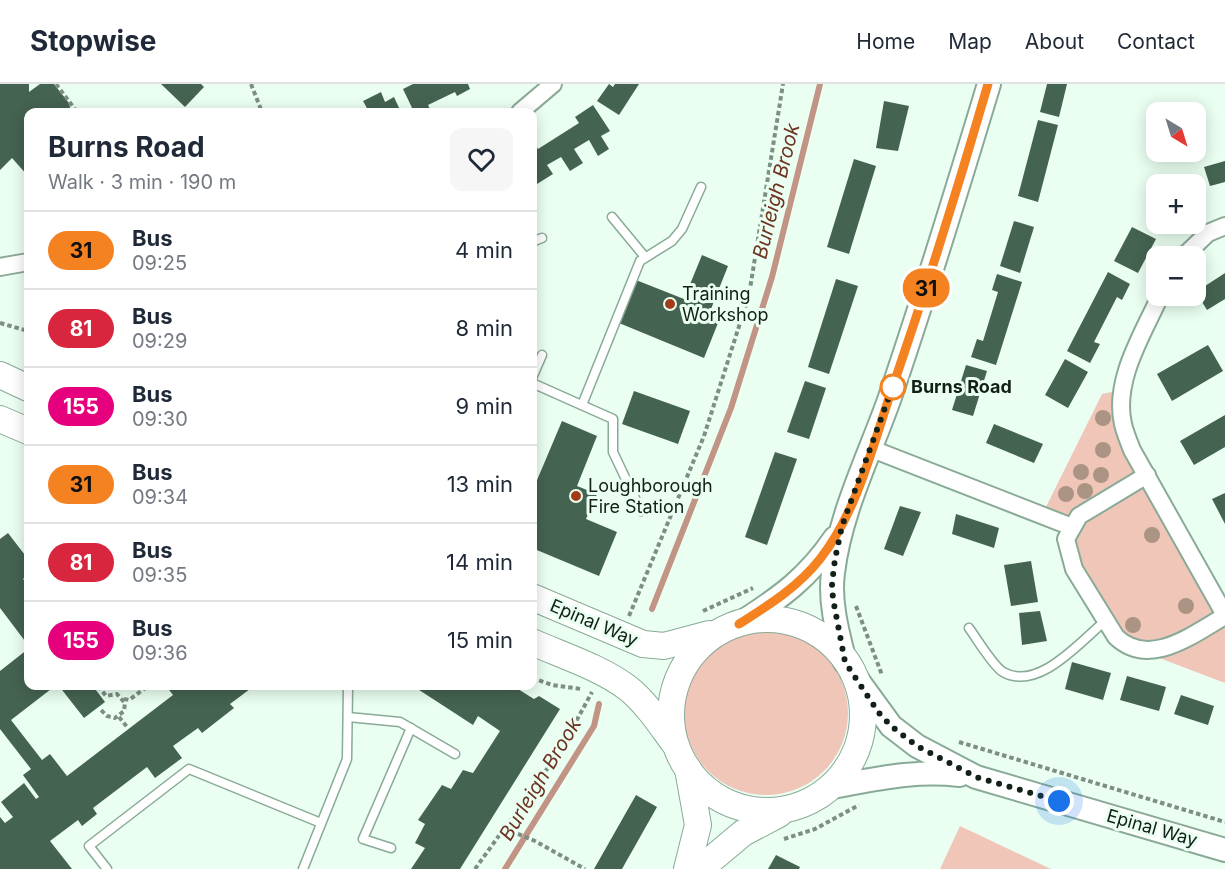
<!DOCTYPE html>
<meta charset="utf-8">
<style>
:root{--surface:#fff;--page:#f6f6f7;--text:#1f2937;--muted:#747a83;--line:#e0e1e3}
body{margin:0;font-family:Inter,sans-serif;background:var(--page);color:var(--text);height:100vh;display:flex;flex-direction:column;font-size:22px;white-space:nowrap}
*{box-sizing:border-box;margin:0}
p{font-size:20px;color:var(--muted)}
.icon{flex:none;width:33px;height:33px;fill:none;stroke:currentColor;stroke-width:2;stroke-linecap:round;stroke-linejoin:round}
.map{position:relative;flex:1;overflow:hidden}
.drawer{position:absolute;left:24px;top:24px;width:513px;height:582px;display:flex;flex-direction:column;background:var(--surface);border-radius:12px;box-shadow:0 3px 15px #0003}
.drawer>*{flex:none}
.badge{padding:0 12px;border-radius:20px;font-size:21px;line-height:39px}
.needle{width:39px;rotate:142deg}
.fabs{position:absolute;left:1146px;top:18px;display:grid;gap:12px}
.fabs a{display:grid;place-items:center;width:60px;height:60px;border-radius:12px;background:var(--surface);box-shadow:0 3px 15px #0003;font-size:30px}
.you{position:absolute;width:30px;height:30px;margin:-15px;border:4px solid #fff;border-radius:50%;background:#1a73e8;box-shadow:0 0 0 9px #1a73e833}
.map>.badge{position:absolute;translate:-50% -50%;box-shadow:0 0 0 3px #fff}
.round{display:grid;place-items:center;flex:none;width:63px;height:63px;border-radius:12px;background:var(--page)}
.overview{display:flex;align-items:center;justify-content:space-between;height:102px;padding:0 24px}
h1{font-size:28px;font-weight:700;line-height:45px}
ul{padding:0;list-style:none}
li{display:flex;align-items:center;gap:18px;height:78px;padding:0 24px;border-top:2px solid var(--line)}
li div{flex:1}
li b{display:block;font-size:22px}
li em{font-style:normal}
li .badge{min-width:66px;font-weight:700;text-align:center}
header{display:flex;align-items:center;gap:36px;box-sizing:border-box;height:84px;padding:0 30px;background:var(--surface);border-bottom:2px solid var(--line)}
header strong{font-size:28px}
nav{display:flex;gap:33px;margin-inline-start:auto;font-size:21px}
.map>svg:first-child{display:block}
.green{fill:#f0c6b9}
.lines{fill:none;stroke-linecap:round;stroke-linejoin:round}
.stream{stroke:#c19486;stroke-width:6}
.building{fill:#456351}
.lane-casing{stroke:#89aa96;stroke-width:11}
.street-casing{stroke:#89aa96;stroke-width:20}
.secondary-casing{stroke:#89aa96;stroke-width:26}
.primary-casing{stroke:#89aa96;stroke-width:28}
.path{stroke:#7d8e83;stroke-width:4;stroke-dasharray:4.5 3;stroke-linecap:butt}
.lane{stroke:#fff;stroke-width:8}
.street{stroke:#fff;stroke-width:16}
.secondary{stroke:#fff;stroke-width:22}
.primary{stroke:#fff;stroke-width:26}
.tree{fill:#ab9483}
.line-casing{stroke:#fff;stroke-width:14}
.line{stroke:#f58220;stroke-width:9}
.walk{stroke:#132018;stroke-width:6;stroke-dasharray:0 10.8}
.poi-dot{fill:#a23c18;stroke:#eafff2;stroke-width:2}
.stop-dot{fill:#fff;stroke:#f58220;stroke-width:3}
.labels{text-anchor:middle;stroke-width:6;stroke-linejoin:round;paint-order:stroke}
.poi-label{font-size:18px;fill:#132018;stroke:#eafff2;text-anchor:start}
.stop-label{font-size:18px;font-weight:bold;fill:#132018;stroke:#eafff2;text-anchor:start}
.street-label{font-size:18px;fill:#132018;stroke:#eafff2}
.water-label{font-size:20px;font-style:italic;fill:#6e3422;stroke:#eafff2}
</style>
<header>
<strong>Stopwise</strong>
<nav><a>Home</a><a>Map</a><a>About</a><a>Contact</a></nav>
</header>
<div class="map">
<svg width="1225" height="785" viewBox="0 0 1225 785">
<rect width="100%" height="100%" fill="#eafff2"/>
<g class="green">
<polygon points="1121,306 1123,340 1225,531 1225,599 1125,561 1074,485 1071,443 1042,431 1102,310"/>
<circle cx="766" cy="629" r="82"/>
<polygon points="960,742 1051,785 940,785"/>
</g>
<g class="lines">
<g class="stream">
<polyline points="652,525 731,324 772,193 820,0"/>
<polyline points="505,785 594,642 599,620"/>
</g>
</g>
<g class="building">
<polygon points="0,0 29,0 29,8 40,0 54,0 69,19 71,28 28,28 28,92 12,74 0,86"/>
<polygon points="161,0 201,0 204,3 185,23"/>
<polygon points="413,0 468,0 470,5 457,12 455,8 428,21 431,27 427,28 414,28 403,5"/>
<polygon points="609,0 613,3 615,0 639,0 619,31 597,17"/>
<polygon points="1047,0 1067,0 1059,33 1040,28"/>
<polygon points="381,8 385,18 394,13 401,28 369,28 363,17"/>
<polygon points="884,17 909,22 898,67 876,64"/>
<polygon points="593,21 610,47 601,52 609,65 598,72 589,56 574,65 583,79 570,87 561,73 547,81 553,90 537,100 532,92 532,61 535,60 538,65 579,39 575,33"/>
<polygon points="1038,36 1058,41 1038,118 1018,112"/>
<polygon points="854,75 876,82 849,170 827,163"/>
<polygon points="1225,77 1225,98 1210,102 1204,83"/>
<polygon points="1014,137 1034,143 1020,189 1000,182"/>
<polygon points="1132,143 1156,155 1138,189 1114,177"/>
<polygon points="702,171 728,182 711,225 722,229 704,274 619,239 636,196 684,215"/>
<polygon points="1108,188 1130,200 1122,216 1117,213 1094,258 1100,260 1090,279 1067,267"/>
<polygon points="1225,189 1225,215 1207,226 1196,208"/>
<polygon points="997,190 1022,198 996,281 971,273 977,255 983,257 998,208 992,206"/>
<polygon points="836,195 858,202 829,290 808,283"/>
<polygon points="1208,261 1223,287 1172,317 1157,290"/>
<polygon points="1065,275 1088,288 1068,324 1045,311"/>
<polygon points="966,281 987,287 973,332 952,326"/>
<polygon points="805,297 826,304 809,355 787,348"/>
<polygon points="634,307 690,327 678,360 622,340"/>
<polygon points="1225,331 1225,363 1194,381 1180,357"/>
<polygon points="562,337 597,352 577,402 597,410 586,435 617,448 599,492 532,464 532,408"/>
<polygon points="994,340 1043,360 1034,379 986,359"/>
<polygon points="775,368 797,375 767,461 745,453"/>
<polygon points="1225,409 1225,440 1212,415"/>
<polygon points="900,422 921,428 903,472 884,465"/>
<polygon points="956,430 999,444 994,464 952,450"/>
<polygon points="8,449 28,475 28,491 23,495 28,501 28,561 0,524 0,455"/>
<polygon points="1031,477 1038,518 1011,522 1004,481"/>
<polygon points="1040,527 1047,557 1022,561 1019,529"/>
<polygon points="28,565 28,602 55,602 11,636 42,676 50,670 67,692 173,611 166,602 254,602 230,620 234,624 202,649 198,644 173,662 182,674 155,694 147,683 93,724 97,730 82,742 78,736 50,757 72,785 0,785 0,733 5,739 13,733 1,718 24,699 36,715 39,713 23,691 31,685 0,645 0,587"/>
<polygon points="1072,578 1111,589 1103,616 1065,605"/>
<polygon points="1127,592 1166,603 1159,627 1120,616"/>
<polygon points="59,602 93,602 105,618 84,634"/>
<polygon points="413,602 513,602 534,615 539,612 560,625 460,785 411,785 425,764 415,759 425,740 418,736 442,701 451,705 463,686 473,689 500,647 478,632 473,641"/>
<polygon points="1181,611 1214,622 1208,641 1174,630"/>
<polygon points="636,711 657,723 622,785 594,785"/>
<polygon points="776,771 800,783 799,785 768,785"/>
</g>
<g class="lines">
<g class="lane-casing">
<g id="lane">
<polyline points="612,133 645,173"/>
<polyline points="532,158 542,154"/>
<polyline points="532,294 542,271"/>
<polyline points="532,299 613,335 613,368 641,427"/>
<polyline points="582,321 640,177 672,157 682,145 701,103"/>
<path d="M969,544C977,555 993,582 1003,588C1038,608 1080,558 1105,537"/>
<polyline points="348,633 400,638 455,670"/>
<polyline points="391,764 363,755 411,644"/>
<polyline points="107,785 89,762 189,685 321,739"/>
<polyline points="303,785 347,675 348,602"/>
</g>
</g>
<g class="street-casing">
<g id="street">
<polyline points="520,28 553,0"/>
<polyline points="1184,172 1208,149 1225,142"/>
<polyline points="0,183 28,178"/>
<path d="M1160,212C1143,250 1113,296 1123,340C1125,349 1129,358 1132,366L1225,531"/>
<polyline points="872,365 1072,443"/>
<path d="M1147,391L1079,432L1066,455L1074,485L1116,553C1150,585 1193,550 1225,532"/>
</g>
</g>
<g class="secondary-casing">
<g id="secondary">
<path d="M739,540C780,514 808,494 835,454"/>
<path d="M845,578C838,550 829,518 833,489C840,429 869,372 889,316C925,211 957,106 989,0"/>
<polyline points="851,587 891,642 917,662 976,693 1225,766"/>
<path d="M831,703C877,695 913,686 960,691"/>
</g>
</g>
<g class="primary-casing">
<g id="primary">
<polyline points="0,291 28,304"/>
<polyline points="0,335 28,347"/>
<polyline points="532,513 643,560 664,562 709,550"/>
<circle cx="767" cy="631" r="96"/>
<path d="M532,558C564,572 602,584 629,605C647,620 660,640 674,659"/>
<polyline points="687,785 698,741 688,685"/>
<polyline points="700,785 743,749 779,730"/>
</g>
</g>
<g class="path">
<polyline points="56,0 77,28"/>
<polyline points="251,0 262,28"/>
<polyline points="0,239 28,247"/>
<polyline points="856,522 882,591"/>
<polyline points="703,527 753,504"/>
<polyline points="629,532 704,352 749,211 783,0"/>
<polyline points="532,594 552,601 581,605"/>
<polyline points="98,602 106,612 117,610 125,619 124,627 115,634 107,632 101,626"/>
<polyline points="124,615 129,616 148,602"/>
<polyline points="119,633 127,643"/>
<polyline points="959,658 1225,738"/>
<polyline points="504,744 535,757 585,785"/>
<polyline points="784,755 815,745 859,721"/>
<polyline points="475,785 560,667 592,608"/>
</g>
<use href="#lane" class="lane"/>
<use href="#street" class="street"/>
<use href="#secondary" class="secondary"/>
<use href="#primary" class="primary"/>
</g>
<g class="tree">
<circle cx="1103" cy="334" r="8"/>
<circle cx="1103" cy="366" r="8"/>
<circle cx="1081" cy="388" r="8"/>
<circle cx="1101" cy="391" r="8"/>
<circle cx="1085" cy="407" r="8"/>
<circle cx="1066" cy="410" r="8"/>
<circle cx="1152" cy="451" r="8"/>
<circle cx="1186" cy="522" r="8"/>
<circle cx="1133" cy="541" r="8"/>
</g>
<g class="lines">
<g class="line-casing">
<path id="line" d="M739,540C769,521 798,503 820,475C857,428 872,364 891,308C926,206 958,104 988,0"/>
</g>
<use href="#line" class="line"/>
<polyline class="walk" points="893,303 894,299 842,442 835,475 832,500 833,515 845,578 879,629 891,642 917,662 976,693 1059,717"/>
</g>
<g class="poi-dot">
<circle cx="670" cy="220" r="6"/>
<circle cx="576" cy="412" r="6"/>
</g>
<circle class="stop-dot" cx="893" cy="303" r="12"/>
<g class="labels">
<g class="poi-label">
<text x="682" y="216">Training<tspan x="682" dy="21">Workshop</tspan></text>
<text x="588" y="408">Loughborough<tspan x="588" dy="21">Fire Station</tspan></text>
</g>
<g class="stop-label">
<text x="911" y="309">Burns Road</text>
</g>
<g class="street-label">
<text transform="translate(594 539) rotate(23)" y="6">Epinal Way</text>
<text transform="translate(1152 744) rotate(16)" y="6">Epinal Way</text>
</g>
<g class="water-label">
<text transform="translate(776 107) rotate(-76)" y="7">Burleigh Brook</text>
<text transform="translate(540 695) rotate(-59)" y="7">Burleigh Brook</text>
</g>
</g>
</svg>
<div class="fabs">
<a><svg class="needle" viewBox="-14 -14 28 28"><path d="M0-13l5 13h-10z" fill="#e53935"/><path d="M0 13l5-13h-10z" fill="#747a83"/></svg></a>
<a>+</a>
<a>−</a>
</div>
<div class="you" style="left:1059px;top:717px"></div>
<b class="badge" style="left:926px;top:204px;background:#f58220;color:#111">31</b>
<section class="drawer">
<div class="overview"><div><h1>Burns Road</h1><p>Walk · 3 min · 190 m</p></div><a class="round"><svg class="icon" aria-label="heart" viewBox="0 0 24 24"><path d="M12 20l-8-8c-3-5 5-10 8-4 3-6 11-1 8 4z"/></svg></a></div>
<ul>
<li><span class="badge" style="background:#f58220;color:#111">31</span><div><b>Bus</b><p>09:25</p></div><em>4 min</em></li>
<li><span class="badge" style="background:#d7263d;color:#fff">81</span><div><b>Bus</b><p>09:29</p></div><em>8 min</em></li>
<li><span class="badge" style="background:#e6007e;color:#fff">155</span><div><b>Bus</b><p>09:30</p></div><em>9 min</em></li>
<li><span class="badge" style="background:#f58220;color:#111">31</span><div><b>Bus</b><p>09:34</p></div><em>13 min</em></li>
<li><span class="badge" style="background:#d7263d;color:#fff">81</span><div><b>Bus</b><p>09:35</p></div><em>14 min</em></li>
<li><span class="badge" style="background:#e6007e;color:#fff">155</span><div><b>Bus</b><p>09:36</p></div><em>15 min</em></li>
</ul>
</section>
</div>
